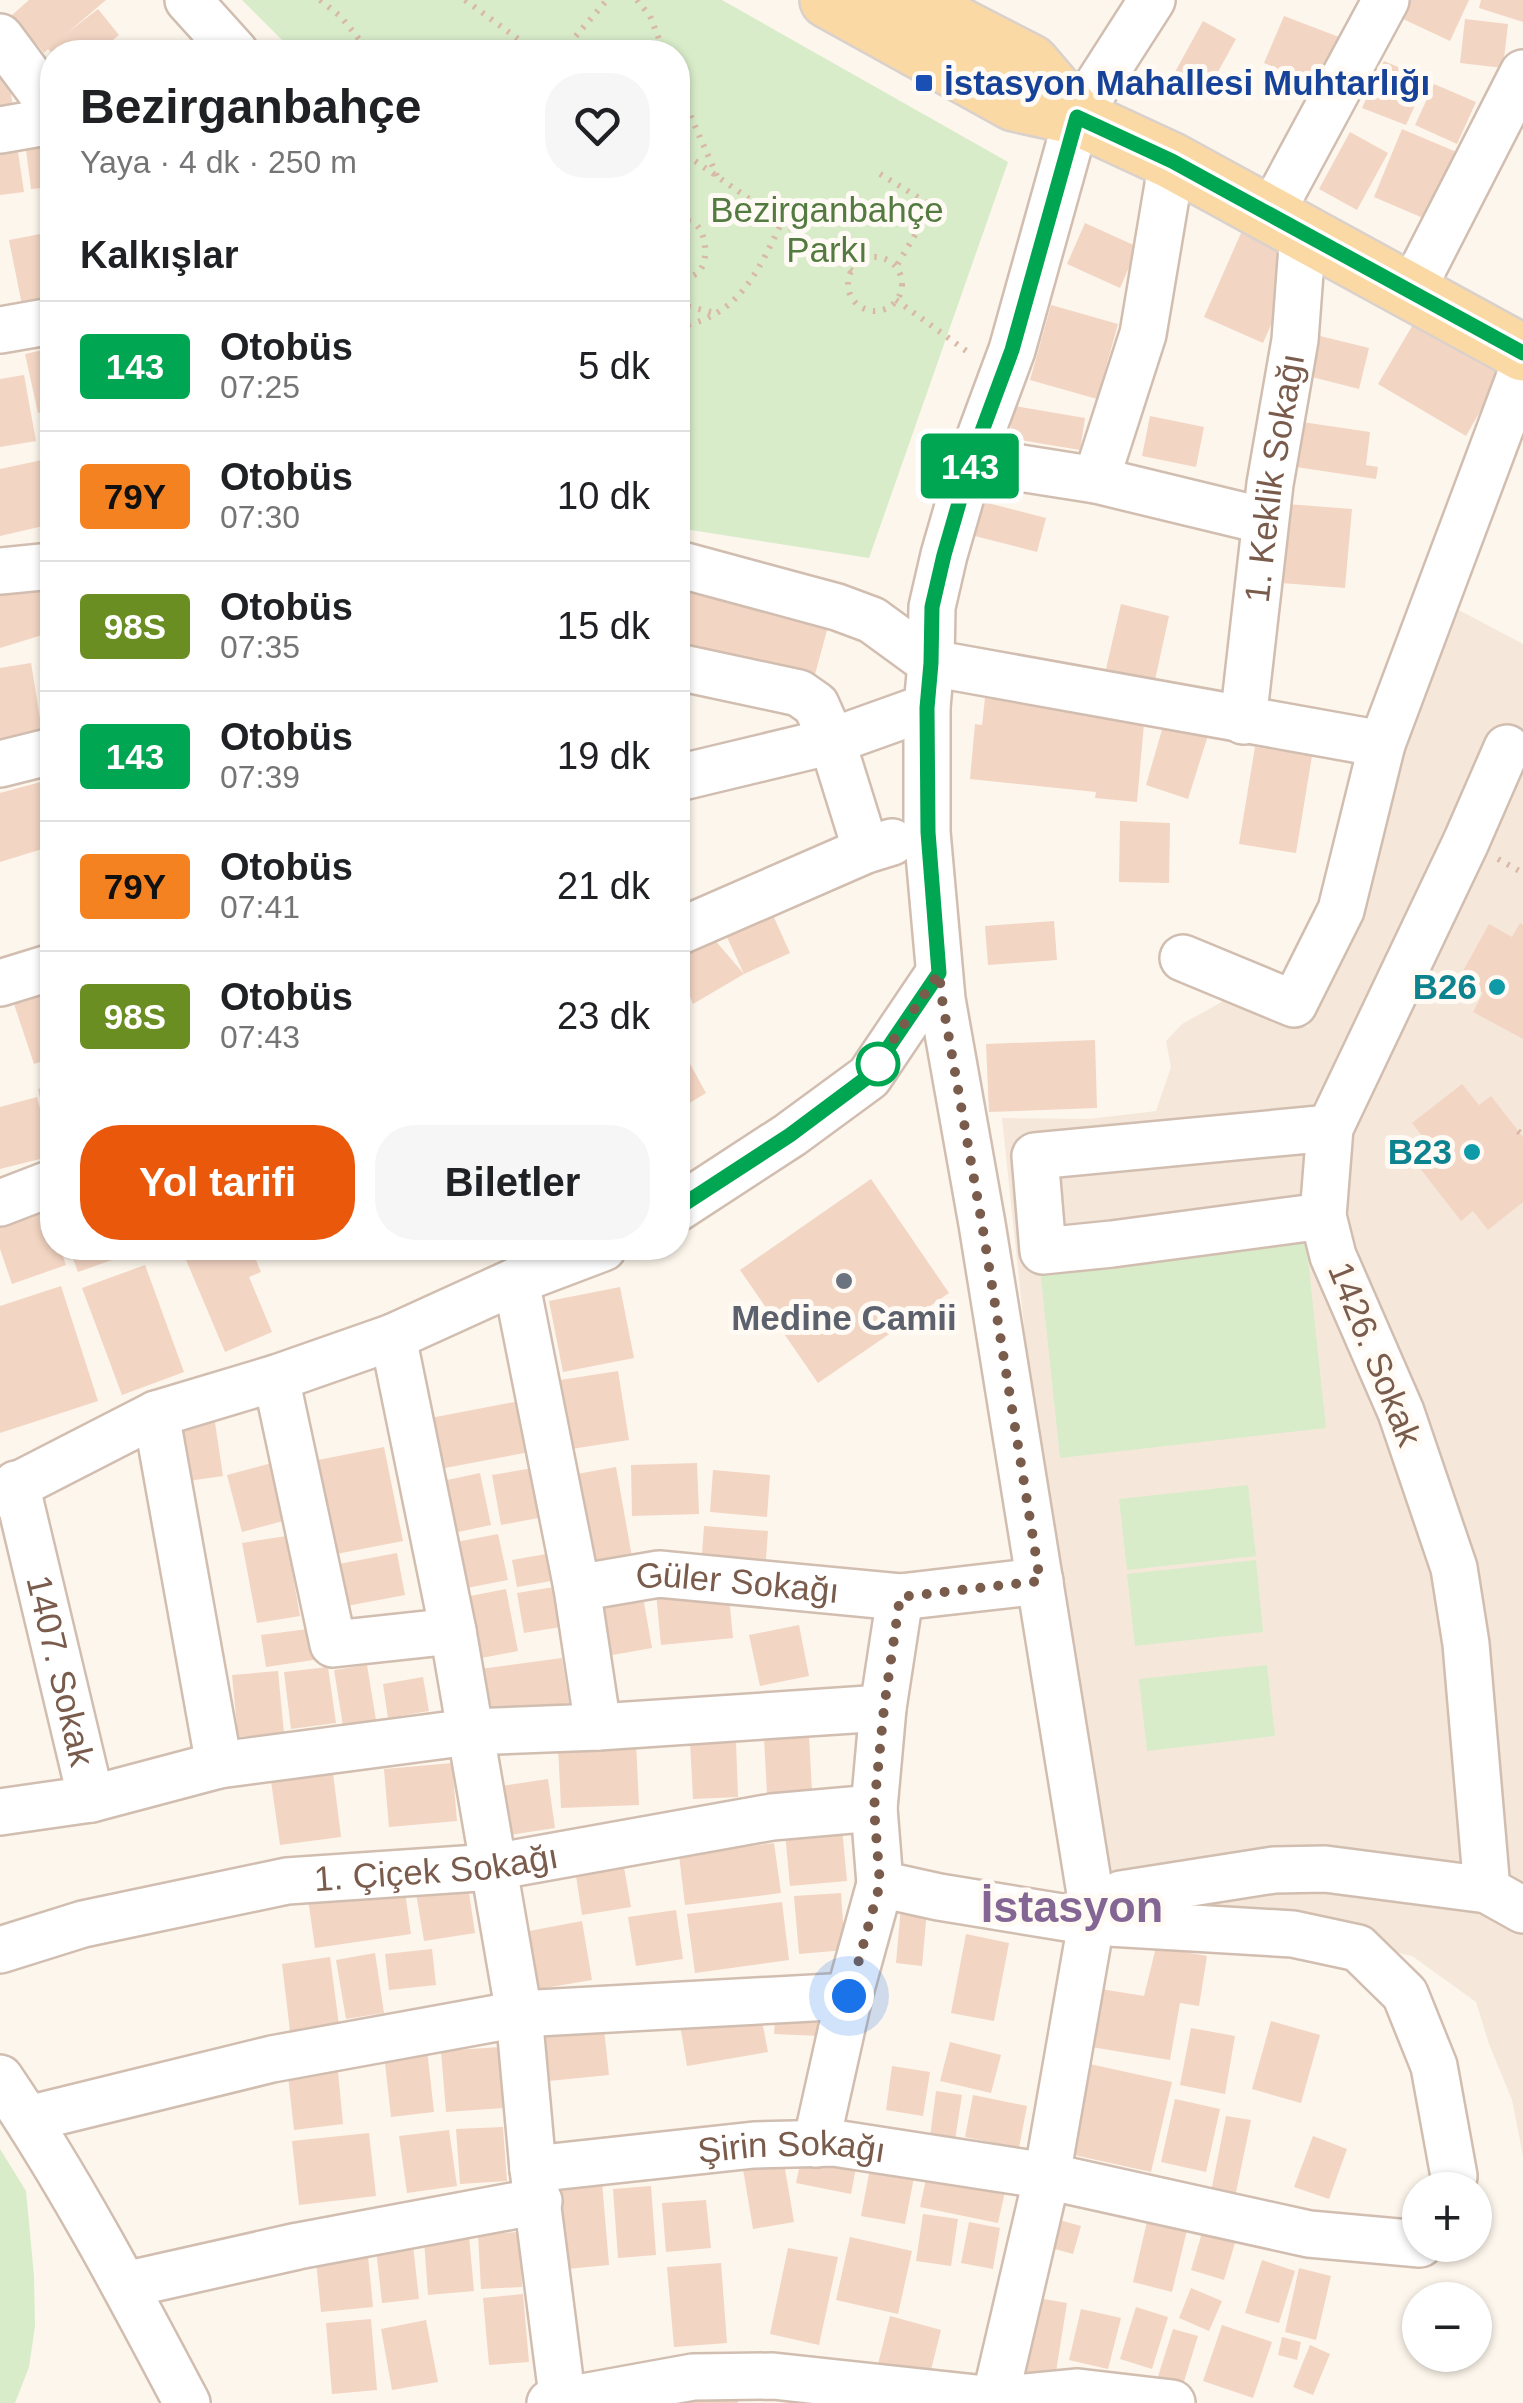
<!DOCTYPE html>
<html lang="tr">
<meta charset="utf-8">
<style>
:root{--surface:#fff;--page:#f6f6f6;--text:#202124;--muted:#757577;--line:#e0e0e0;--accent:#ea580c}
body{margin:0;font-family:Helvetica,sans-serif;background:var(--page);color:var(--text);height:100vh;display:flex;flex-direction:column;font-size:38px;white-space:nowrap}
*{box-sizing:border-box;margin:0}
p{font-size:32px;color:var(--muted)}
.icon{flex:none;width:55px;height:55px;fill:none;stroke:currentColor;stroke-width:2;stroke-linecap:round;stroke-linejoin:round}
.map{position:relative;flex:1;overflow:hidden}
.side{position:absolute;left:40px;top:40px;width:650px;height:1220px;display:flex;flex-direction:column;background:var(--surface);border-radius:40px;box-shadow:0 2px 8px #0004}
.side>*{flex:none}
.badge{padding:0 20px;border-radius:8px;font-size:35px;line-height:65px}
.controls{position:absolute;left:1402px;top:2172px;display:grid;gap:20px}
.controls a{display:grid;place-items:center;width:90px;height:90px;border-radius:50%;background:var(--surface);box-shadow:0 2px 8px #0004;font-size:50px}
.you{position:absolute;width:50px;height:50px;margin:-25px;border:8px solid #fff;border-radius:50%;background:#1a73e8;box-shadow:0 0 0 15px #1a73e833}
.map>.badge{position:absolute;translate:-50% -50%;box-shadow:0 0 0 5px #fff}
h2{padding:0 40px;font-size:38px;line-height:90px}
.round{display:grid;place-items:center;flex:none;width:105px;height:105px;border-radius:40px;background:var(--page)}
.head{display:flex;align-items:center;justify-content:space-between;height:170px;padding:0 40px}
h1{font-size:48px;font-weight:700;line-height:75px}
.action{display:flex;gap:20px;margin-top:auto;padding:20px 40px}
.action a{flex:1;height:115px;border-radius:40px;background:var(--accent);color:#fff;font-size:40px;font-weight:700;line-height:115px;text-align:center}
.action a+a{background:var(--page);color:var(--text)}
ul{padding:0;list-style:none}
li{display:flex;align-items:center;gap:30px;height:130px;padding:0 40px;border-top:2px solid var(--line)}
li div{flex:1}
li b{display:block;font-size:38px}
li em{font-style:normal}
li .badge{min-width:110px;font-weight:700;text-align:center}
.map>svg:first-child{display:block}
.residential{fill:#f5e8da}
.green{fill:#d8ecc9}
.building{fill:#f3d5c3}
.lines{fill:none;stroke-linecap:round;stroke-linejoin:round}
.minor-casing{stroke:#d1beb0;stroke-width:50}
.major-casing{stroke:#dad1cd;stroke-width:60}
.path{stroke:#d9b8a5;stroke-width:6;stroke-dasharray:2.5 8;stroke-linecap:butt}
.minor{stroke:#fff;stroke-width:45}
.major{stroke:#fbd9a5;stroke-width:55}
.line-casing{stroke:#fff;stroke-width:22}
.line{stroke:#00a651;stroke-width:15}
.walk{stroke:#7a5c4d;stroke-width:10;stroke-dasharray:0 18}
.transit-dot{fill:#1a4fb4;stroke:#fffaf3;stroke-width:4}
.culture-dot{fill:#0f9aa8;stroke:#fffaf3;stroke-width:4}
.stop-dot{fill:#fff;stroke:#00a651;stroke-width:5}
.worship-dot{fill:#6b7280;stroke:#fffaf3;stroke-width:4}
.labels{text-anchor:middle;stroke-width:10;stroke-linejoin:round;paint-order:stroke}
.transit-label{font-size:35px;font-weight:bold;fill:#164399;stroke:#fffaf3;text-anchor:start}
.park-label{font-size:35px;fill:#537a41;stroke:#fffaf3}
.street-label{font-size:35px;fill:#7a5c4d;stroke:#fffaf3}
.culture-label{font-size:35px;font-weight:bold;fill:#0d838f;stroke:#fffaf3;text-anchor:end}
.worship-label{font-size:35px;font-weight:bold;fill:#5b616d;stroke:#fffaf3}
.district-label{font-size:45px;font-weight:bold;fill:#846695;stroke:#fffaf3}
</style>
<div class="map">
<svg width="1523" height="2403" viewBox="0 0 1523 2403">
<rect width="100%" height="100%" fill="#fdf6ec"/>
<polygon class="residential" points="1453,607 1523,644 1523,2156 1512,2100 1489,2044 1476,2002 1412,1956 1249,1921 1109,1920 1032,1402 1002,1118 1089,1119 1156,1111 1171,1067 1166,1041 1182,1024 1236,994 1308,1027"/>
<g class="green">
<polygon points="242,0 722,0 1008,162 869,558 678,528 678,52 294,52"/>
<polygon points="1306,1240 1326,1428 1060,1458 1040,1269"/>
<polygon points="1248,1485 1256,1556 1127,1570 1119,1499"/>
<polygon points="1256,1560 1263,1632 1135,1646 1127,1574"/>
<polygon points="1267,1665 1275,1736 1147,1751 1139,1679"/>
<polygon points="0,2149 26,2191 34,2276 35,2326 29,2367 15,2403 0,2403"/>
</g>
<g class="building">
<polygon points="29,0 106,0 66,34 98,9 119,35 98,52 51,52 48,49 44,53 12,15"/>
<polygon points="1411,0 1469,0 1450,41 1403,19"/>
<polygon points="1481,0 1523,0 1523,22 1479,8"/>
<polygon points="1284,16 1339,37 1319,85 1264,63"/>
<polygon points="1465,19 1508,24 1503,68 1460,63"/>
<polygon points="1203,21 1236,39 1208,90 1175,72"/>
<polygon points="4,48 13,107 0,109 0,49"/>
<polygon points="1384,61 1427,79 1406,125 1362,108"/>
<polygon points="1434,84 1476,102 1457,144 1415,125"/>
<polygon points="1402,129 1466,156 1437,224 1374,197"/>
<polygon points="1350,132 1388,153 1357,210 1319,189"/>
<polygon points="16,139 24,192 0,195 0,141"/>
<polygon points="52,139 52,187 31,189 25,142"/>
<polygon points="1085,223 1138,247 1120,288 1067,264"/>
<polygon points="51,232 52,299 22,305 9,240"/>
<polygon points="1241,233 1300,260 1263,343 1204,317"/>
<polygon points="1051,305 1118,324 1097,399 1030,380"/>
<polygon points="1418,316 1505,368 1466,436 1378,384"/>
<polygon points="1316,335 1369,348 1359,389 1308,376"/>
<polygon points="52,348 52,410 38,413 25,354"/>
<polygon points="24,375 36,441 0,447 0,379"/>
<polygon points="1014,406 1085,418 1080,450 1009,438"/>
<polygon points="1150,416 1204,427 1196,467 1142,456"/>
<polygon points="1302,422 1370,432 1366,465 1378,467 1376,479 1296,467"/>
<polygon points="47,459 52,486 52,524 0,536 0,469"/>
<polygon points="980,501 1046,518 1037,552 971,535"/>
<polygon points="1287,504 1352,509 1345,588 1281,583"/>
<polygon points="52,567 52,632 0,648 0,583"/>
<polygon points="678,580 829,623 811,689 678,652"/>
<polygon points="1121,604 1169,616 1155,680 1106,669"/>
<polygon points="31,663 43,737 0,744 0,668"/>
<polygon points="985,698 1145,713 1137,802 1095,798 1096,792 970,779 975,724 982,725"/>
<polygon points="1166,716 1210,729 1188,799 1146,785"/>
<polygon points="1255,747 1312,756 1296,853 1239,844"/>
<polygon points="52,779 52,846 0,862 0,793"/>
<polygon points="1120,821 1170,823 1169,883 1119,882"/>
<polygon points="772,913 790,953 744,974 726,935"/>
<polygon points="1054,921 1057,960 988,965 985,926"/>
<polygon points="1520,923 1523,925 1523,1039 1473,1012 1483,993 1458,980 1489,924 1512,937"/>
<polygon points="713,938 744,974 693,1004 678,968 678,954"/>
<polygon points="52,985 52,1058 34,1064 12,998"/>
<polygon points="1095,1040 1097,1108 989,1112 986,1044"/>
<polygon points="678,1042 706,1093 678,1110"/>
<polygon points="1462,1084 1479,1105 1491,1096 1523,1137 1523,1202 1488,1230 1473,1211 1461,1221 1412,1158 1429,1145 1412,1123"/>
<polygon points="52,1086 52,1147 51,1147 38,1089"/>
<polygon points="37,1097 52,1156 0,1169 0,1107"/>
<polygon points="871,1179 949,1293 818,1383 740,1270"/>
<polygon points="45,1202 52,1224 52,1248 60,1248 66,1265 12,1284 0,1249 0,1218"/>
<polygon points="69,1248 124,1248 126,1255 78,1272"/>
<polygon points="181,1248 251,1248 261,1272 249,1277 272,1332 225,1352"/>
<polygon points="145,1265 184,1372 122,1395 82,1288"/>
<polygon points="61,1286 98,1401 0,1433 0,1306"/>
<polygon points="620,1287 634,1358 563,1372 549,1301"/>
<polygon points="618,1371 629,1440 565,1450 554,1381"/>
<polygon points="525,1400 535,1451 429,1471 420,1420"/>
<polygon points="214,1416 223,1476 181,1482 172,1422"/>
<polygon points="384,1447 403,1541 331,1555 313,1461"/>
<polygon points="272,1463 287,1520 242,1532 227,1475"/>
<polygon points="697,1463 699,1514 632,1516 631,1465"/>
<polygon points="545,1466 554,1515 501,1525 492,1475"/>
<polygon points="616,1467 632,1557 587,1565 571,1475"/>
<polygon points="713,1470 770,1475 767,1517 710,1512"/>
<polygon points="480,1473 491,1525 444,1535 433,1483"/>
<polygon points="704,1526 768,1531 765,1572 701,1568"/>
<polygon points="498,1534 508,1580 456,1590 446,1544"/>
<polygon points="286,1536 300,1616 257,1623 242,1543"/>
<polygon points="397,1553 405,1595 336,1608 328,1566"/>
<polygon points="552,1553 557,1580 517,1587 512,1560"/>
<polygon points="560,1586 567,1626 524,1633 517,1593"/>
<polygon points="728,1587 733,1638 661,1645 656,1593"/>
<polygon points="506,1589 518,1651 471,1660 460,1598"/>
<polygon points="642,1591 652,1648 601,1657 591,1600"/>
<polygon points="799,1625 809,1676 760,1686 749,1635"/>
<polygon points="316,1628 320,1659 266,1667 261,1635"/>
<polygon points="562,1658 569,1703 486,1714 480,1669"/>
<polygon points="367,1665 377,1726 344,1732 334,1670"/>
<polygon points="328,1667 336,1723 291,1729 284,1672"/>
<polygon points="278,1671 284,1733 238,1737 232,1675"/>
<polygon points="423,1677 429,1711 388,1718 383,1684"/>
<polygon points="809,1735 812,1791 767,1794 764,1738"/>
<polygon points="736,1741 738,1797 693,1799 690,1742"/>
<polygon points="636,1742 639,1805 561,1808 558,1746"/>
<polygon points="452,1763 457,1821 389,1827 384,1769"/>
<polygon points="333,1773 341,1837 280,1845 271,1781"/>
<polygon points="548,1779 555,1828 503,1836 495,1787"/>
<polygon points="842,1828 847,1881 790,1886 785,1833"/>
<polygon points="774,1843 781,1893 685,1905 679,1855"/>
<polygon points="622,1856 631,1907 582,1915 574,1863"/>
<polygon points="467,1879 475,1933 424,1941 415,1887"/>
<polygon points="404,1885 411,1934 315,1948 308,1899"/>
<polygon points="841,1893 845,1950 799,1954 794,1896"/>
<polygon points="782,1902 789,1960 695,1973 687,1914"/>
<polygon points="901,1907 927,1910 922,1966 896,1963"/>
<polygon points="676,1910 683,1959 636,1966 628,1917"/>
<polygon points="582,1921 592,1980 539,1989 529,1931"/>
<polygon points="966,1934 1009,1943 994,2021 951,2013"/>
<polygon points="1156,1947 1207,1956 1199,2006 1180,2003 1170,2060 1085,2046 1095,1988 1144,1996"/>
<polygon points="432,1949 436,1985 389,1990 385,1954"/>
<polygon points="375,1953 384,2013 346,2019 336,1960"/>
<polygon points="330,1957 339,2025 290,2031 282,1964"/>
<polygon points="776,2002 822,2004 820,2036 774,2034"/>
<polygon points="759,2005 768,2052 687,2066 679,2019"/>
<polygon points="1271,2021 1320,2035 1301,2103 1252,2089"/>
<polygon points="1191,2028 1235,2036 1225,2094 1180,2085"/>
<polygon points="604,2029 609,2075 549,2081 544,2035"/>
<polygon points="950,2042 1001,2055 991,2093 940,2081"/>
<polygon points="500,2047 504,2108 446,2112 441,2051"/>
<polygon points="427,2049 434,2112 391,2117 384,2054"/>
<polygon points="337,2061 343,2124 294,2130 287,2067"/>
<polygon points="1085,2063 1172,2082 1151,2172 1065,2153"/>
<polygon points="892,2066 930,2072 923,2116 886,2110"/>
<polygon points="936,2091 962,2095 955,2140 930,2137"/>
<polygon points="973,2095 1027,2106 1019,2148 965,2137"/>
<polygon points="1175,2099 1220,2109 1206,2172 1161,2162"/>
<polygon points="1226,2116 1251,2120 1235,2197 1211,2192"/>
<polygon points="503,2127 507,2181 460,2184 456,2129"/>
<polygon points="449,2130 457,2186 407,2193 399,2136"/>
<polygon points="369,2133 376,2196 299,2205 292,2141"/>
<polygon points="1313,2136 1347,2149 1329,2199 1294,2187"/>
<polygon points="804,2145 858,2157 851,2194 796,2183"/>
<polygon points="783,2157 794,2222 753,2229 742,2163"/>
<polygon points="872,2158 916,2167 905,2224 861,2216"/>
<polygon points="928,2170 1006,2187 998,2223 920,2207"/>
<polygon points="602,2182 609,2265 567,2269 559,2186"/>
<polygon points="651,2186 656,2255 618,2258 613,2189"/>
<polygon points="706,2200 711,2248 666,2252 662,2203"/>
<polygon points="1149,2213 1189,2222 1172,2292 1133,2282"/>
<polygon points="923,2214 958,2219 951,2266 916,2261"/>
<polygon points="1052,2218 1081,2226 1073,2254 1044,2246"/>
<polygon points="969,2222 1000,2228 993,2269 961,2263"/>
<polygon points="520,2232 522,2287 481,2289 478,2234"/>
<polygon points="1202,2233 1235,2243 1224,2280 1191,2270"/>
<polygon points="469,2236 474,2291 428,2295 424,2240"/>
<polygon points="850,2237 912,2251 898,2314 836,2300"/>
<polygon points="413,2245 419,2299 382,2303 376,2249"/>
<polygon points="367,2246 373,2307 321,2312 315,2251"/>
<polygon points="788,2248 838,2257 819,2345 770,2334"/>
<polygon points="1262,2260 1295,2271 1279,2323 1245,2313"/>
<polygon points="721,2263 727,2343 674,2347 667,2267"/>
<polygon points="1299,2268 1331,2276 1316,2340 1285,2332"/>
<polygon points="1191,2288 1222,2301 1209,2331 1179,2318"/>
<polygon points="523,2294 529,2362 489,2365 483,2298"/>
<polygon points="1026,2296 1067,2303 1055,2378 1013,2371"/>
<polygon points="1136,2307 1168,2317 1152,2369 1120,2359"/>
<polygon points="1081,2309 1121,2318 1108,2369 1069,2360"/>
<polygon points="890,2316 941,2330 929,2378 878,2364"/>
<polygon points="371,2319 377,2390 332,2394 326,2323"/>
<polygon points="426,2320 438,2382 392,2390 381,2329"/>
<polygon points="1222,2325 1272,2342 1253,2398 1203,2381"/>
<polygon points="1173,2329 1198,2336 1182,2388 1157,2380"/>
<polygon points="1282,2337 1301,2342 1297,2360 1278,2355"/>
<polygon points="1310,2345 1330,2354 1313,2395 1293,2387"/>
<rect x="679" y="2391" width="59" height="12"/>
</g>
<g class="lines">
<g class="minor-casing">
<g id="minor">
<polyline points="188,0 235,52"/>
<polyline points="0,37 52,107"/>
<polyline points="0,130 52,121"/>
<polyline points="1270,215 1386,0"/>
<polyline points="1411,292 1523,73"/>
<polyline points="0,330 52,321"/>
<polyline points="972,458 1001,465 1096,480 1265,521"/>
<polyline points="1096,480 1143,334 1172,161"/>
<polyline points="678,564 837,607 872,620 931,663 1382,744"/>
<polyline points="0,571 52,566"/>
<polyline points="678,667 799,693 816,705 832,741 866,850"/>
<path id="s1" d="M1243,721L1270,484L1295,340L1303,233"/>
<polyline points="0,764 52,751"/>
<polyline points="678,778 832,741 927,707"/>
<polyline points="678,932 866,850 892,842"/>
<polyline points="1183,958 1294,1004 1341,910 1382,744 1523,368"/>
<polyline points="0,983 52,967"/>
<polyline points="0,1203 52,1183"/>
<polyline points="678,1208 790,1135 869,1077 939,973"/>
<polyline points="1323,1216 1112,1244 1043,1251 1035,1156 1330,1128"/>
<polyline points="516,1281 577,1588 598,1727"/>
<polyline points="393,1337 453,1631 519,2014 533,2169 563,2403"/>
<polyline points="276,1378 333,1644 453,1631"/>
<polyline points="156,1414 219,1765"/>
<path id="s2" d="M16,1484L91,1799"/>
<polyline points="0,1494 156,1414 276,1378 393,1337 516,1281 603,1248"/>
<path id="s3" d="M577,1588L659,1574L900,1597L1040,1581"/>
<polyline points="900,1597 883,1708 874,1808 880,1884 939,1897 1092,1922 1293,1934 1358,1948 1405,1994 1434,2066 1454,2176 1451,2190"/>
<polyline points="0,1812 91,1799 219,1765 469,1732 598,1727 883,1708"/>
<polyline points="1487,1890 1466,1644 1454,1568 1401,1412 1333,1256 1323,1216 1330,1128 1466,842 1507,748"/>
<polyline points="1121,1894 1274,1870 1325,1869 1487,1890 1523,1910"/>
<path id="s4" d="M0,1950L83,1924L287,1881L493,1867L772,1817L874,1808"/>
<path d="M0,2078C70,2181 129,2293 187,2403"/>
<polyline points="28,2119 272,2059 519,2014 849,1996"/>
<polyline points="816,2144 849,1996 880,1884"/>
<path id="s5" d="M533,2169L754,2145L834,2143L1047,2176L1309,2234L1420,2244"/>
<polyline points="125,2285 298,2246 539,2201"/>
<polyline points="550,2403 693,2377 773,2376 995,2400 1078,2392 1172,2403"/>
<polyline points="994,2403 1047,2176 1093,1912 982,1224 942,999 927,832 927,707 931,663 932,607 944,555 972,458 1012,350 1077,117 1152,0"/>
</g>
</g>
<g class="major-casing">
<g id="major">
<polyline points="828,0 1014,103 1077,117 1172,161 1523,353"/>
<polyline points="909,0 1031,63 1077,117"/>
</g>
</g>
<g class="path">
<polyline points="320,0 340,16 370,52"/>
<polyline points="465,0 536,52"/>
<polyline points="637,0 650,16 664,52"/>
<polyline points="546,52 556,49 561,52"/>
<polyline points="562,52 607,0"/>
<polyline points="678,87 717,176"/>
<polyline points="678,149 852,271"/>
<polyline points="880,174 932,206 896,267"/>
<path d="M678,219C681,220 691,221 694,223C706,231 709,259 700,270C695,277 685,278 678,280"/>
<circle cx="875" cy="284" r="27"/>
<polyline points="896,300 972,355"/>
<polyline points="678,304 715,313"/>
<path d="M678,327C739,316 757,273 782,222"/>
<polyline points="1498,859 1523,873"/>
<polyline points="1518,1131 1523,1135"/>
</g>
<use href="#minor" class="minor"/>
<use href="#major" class="major"/>
</g>
<g class="lines">
<g class="line-casing">
<polyline id="line" points="678,1208 790,1135 869,1076 939,973 928,832 927,708 931,663 932,607 944,555 972,458 1012,350 1077,117 1172,161 1523,353"/>
</g>
<use href="#line" class="line"/>
<polyline class="walk" points="849,1996 880,1884 874,1808 884,1708 900,1597 1040,1581 982,1224 942,999 939,973 869,1076 878,1064"/>
</g>
<rect class="transit-dot" x="914" y="73" width="20" height="20" rx="5"/>
<g class="culture-dot">
<circle cx="1497" cy="987" r="10"/>
<circle cx="1472" cy="1152" r="10"/>
</g>
<circle class="stop-dot" cx="878" cy="1064" r="20"/>
<circle class="worship-dot" cx="844" cy="1281" r="10"/>
<g class="labels">
<g class="transit-label">
<text x="944" y="95">İstasyon Mahallesi Muhtarlığı</text>
</g>
<g class="park-label">
<text x="827" y="222">Bezirganbahçe<tspan x="827" dy="40">Parkı</tspan></text>
</g>
<g class="street-label">
<text dy="12" stroke="none"><textPath href="#s1" startOffset="245">1. Keklik Sokağı</textPath></text>
<text transform="translate(1375 1354) rotate(68)" y="12">1426. Sokak</text>
<text dy="12" stroke="none"><textPath href="#s3" startOffset="162">Güler Sokağı</textPath></text>
<text dy="12" stroke="none"><textPath href="#s2" startOffset="192">1407. Sokak</textPath></text>
<text dy="12" stroke="none"><textPath href="#s4" startOffset="445">1. Çiçek Sokağı</textPath></text>
<text dy="12" stroke="none"><textPath href="#s5" startOffset="260">Şirin Sokağı</textPath></text>
</g>
<g class="culture-label">
<text x="1477" y="999">B26</text>
<text x="1452" y="1164">B23</text>
</g>
<g class="worship-label">
<text x="844" y="1330">Medine Camii</text>
</g>
<g class="district-label">
<text x="1072" y="1922">İstasyon</text>
</g>
</g>
</svg>
<div class="controls">
<a>+</a>
<a>−</a>
</div>
<div class="you" style="left:849px;top:1996px"></div>
<b class="badge" style="left:970px;top:466px;background:#00a651;color:#fff">143</b>
<section class="side">
<div class="head"><div><h1>Bezirganbahçe</h1><p>Yaya · 4 dk · 250 m</p></div><a class="round"><svg class="icon" aria-label="heart" viewBox="0 0 24 24"><path d="M12 20l-8-8c-3-5 5-10 8-4 3-6 11-1 8 4z"/></svg></a></div>
<h2>Kalkışlar</h2>
<ul>
<li><span class="badge" style="background:#00a651;color:#fff">143</span><div><b>Otobüs</b><p>07:25</p></div><em>5 dk</em></li>
<li><span class="badge" style="background:#f58220;color:#111">79Y</span><div><b>Otobüs</b><p>07:30</p></div><em>10 dk</em></li>
<li><span class="badge" style="background:#6b8e23;color:#fff">98S</span><div><b>Otobüs</b><p>07:35</p></div><em>15 dk</em></li>
<li><span class="badge" style="background:#00a651;color:#fff">143</span><div><b>Otobüs</b><p>07:39</p></div><em>19 dk</em></li>
<li><span class="badge" style="background:#f58220;color:#111">79Y</span><div><b>Otobüs</b><p>07:41</p></div><em>21 dk</em></li>
<li><span class="badge" style="background:#6b8e23;color:#fff">98S</span><div><b>Otobüs</b><p>07:43</p></div><em>23 dk</em></li>
</ul>
<div class="action"><a>Yol tarifi</a><a>Biletler</a></div>
</section>
</div>
